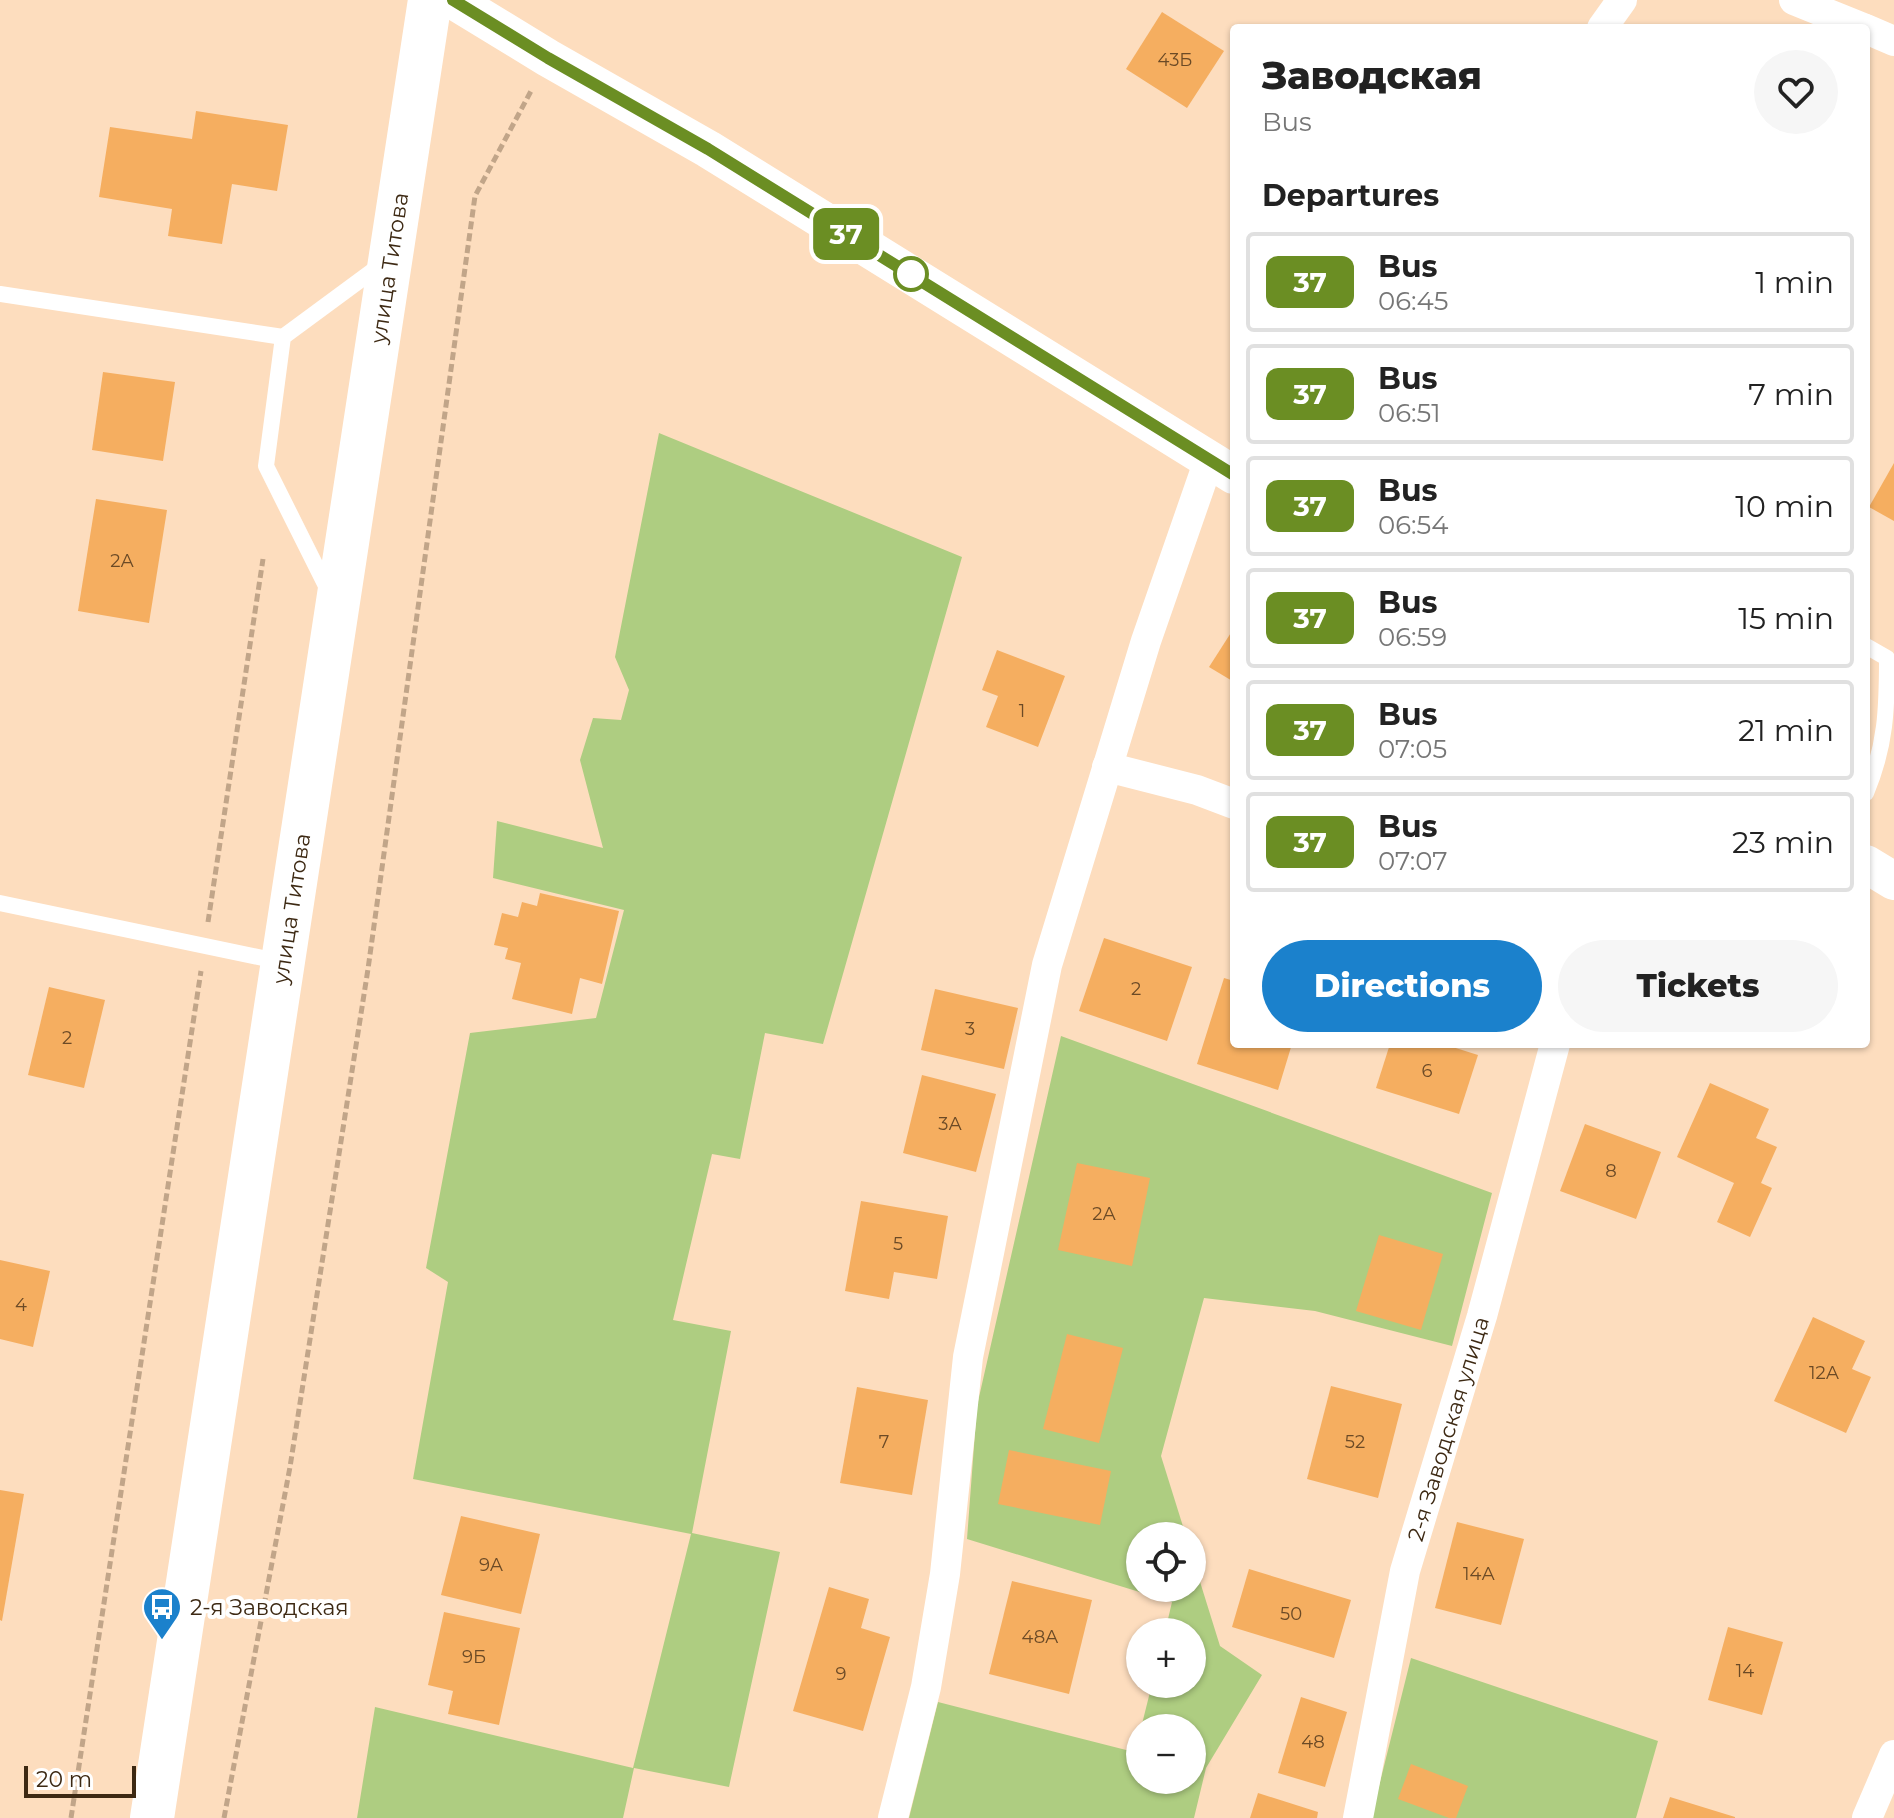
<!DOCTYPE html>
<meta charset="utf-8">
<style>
:root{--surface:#fff;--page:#f6f6f6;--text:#222;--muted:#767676;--line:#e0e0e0;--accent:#1b81cc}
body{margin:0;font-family:Montserrat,sans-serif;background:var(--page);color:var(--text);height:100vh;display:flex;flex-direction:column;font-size:30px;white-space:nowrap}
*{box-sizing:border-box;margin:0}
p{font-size:26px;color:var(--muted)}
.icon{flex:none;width:44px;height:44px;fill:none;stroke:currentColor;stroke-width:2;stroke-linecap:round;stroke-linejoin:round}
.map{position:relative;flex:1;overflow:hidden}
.side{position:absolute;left:1230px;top:24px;width:640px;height:1024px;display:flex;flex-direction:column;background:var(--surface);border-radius:8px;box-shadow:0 2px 6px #0004}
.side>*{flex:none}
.badge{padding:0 16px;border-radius:12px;font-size:28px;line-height:52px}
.buttons{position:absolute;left:1126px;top:1522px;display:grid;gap:16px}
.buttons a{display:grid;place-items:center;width:80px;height:80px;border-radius:50%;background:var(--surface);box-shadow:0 2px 6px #0004;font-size:40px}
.scale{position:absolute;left:24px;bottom:20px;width:112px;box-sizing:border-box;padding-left:8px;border:4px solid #3d2913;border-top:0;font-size:22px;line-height:28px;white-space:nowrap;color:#3d2913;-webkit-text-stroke:6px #fff;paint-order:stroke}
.map>.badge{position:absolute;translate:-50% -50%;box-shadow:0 0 0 4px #fff}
h2{padding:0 32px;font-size:30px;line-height:72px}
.round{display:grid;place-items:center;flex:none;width:84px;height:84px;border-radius:42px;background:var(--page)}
.head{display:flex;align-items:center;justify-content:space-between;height:136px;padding:0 32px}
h1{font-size:38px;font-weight:800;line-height:60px}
.cta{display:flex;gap:16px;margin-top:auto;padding:16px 32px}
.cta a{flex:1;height:92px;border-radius:48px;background:var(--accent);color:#fff;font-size:32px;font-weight:800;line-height:92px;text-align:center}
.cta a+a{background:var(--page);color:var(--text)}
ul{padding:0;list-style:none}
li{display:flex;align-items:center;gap:24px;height:100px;margin:0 16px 12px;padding:0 16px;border:4px solid var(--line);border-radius:8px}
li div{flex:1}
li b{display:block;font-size:30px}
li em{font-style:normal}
li .badge{min-width:88px;font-weight:700;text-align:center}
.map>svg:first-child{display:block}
.green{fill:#aecd81}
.building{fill:#f5ae60}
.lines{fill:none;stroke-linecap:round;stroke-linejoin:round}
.path{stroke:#c1a589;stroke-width:5;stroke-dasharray:8 4;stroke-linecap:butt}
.service{stroke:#fff;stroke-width:16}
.minor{stroke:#fff;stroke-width:30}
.tertiary{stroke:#fff;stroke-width:38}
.secondary{stroke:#fff;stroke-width:44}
.line-casing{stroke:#fff;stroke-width:18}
.line{stroke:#6b8e23;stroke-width:12}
.stop-dot{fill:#fff;stroke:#6b8e23;stroke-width:4}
.labels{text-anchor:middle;stroke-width:8;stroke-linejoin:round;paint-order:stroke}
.number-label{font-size:18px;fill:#6b4a26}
.street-label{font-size:22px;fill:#3d2913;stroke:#fff}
.poi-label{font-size:22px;fill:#3d2913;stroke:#fff;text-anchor:start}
</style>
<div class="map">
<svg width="1894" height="1818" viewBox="0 0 1894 1818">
<rect width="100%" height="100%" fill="#fdddbe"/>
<g class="green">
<polygon points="659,433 962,557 823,1044 765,1033 740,1159 712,1154 673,1320 731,1331 692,1533 780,1552 729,1787 634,1768 623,1818 357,1818 375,1707 633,1768 691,1534 413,1479 448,1282 426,1268 470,1033 596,1018 624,910 493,878 497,821 603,848 580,760 593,718 621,720 629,690 615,657"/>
<polygon points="1061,1036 1492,1193 1452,1346 1315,1311 1204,1298 1161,1456 1186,1536 1140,1536 1140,1588 1192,1588 1192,1556 1220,1646 1262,1675 1206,1768 1194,1818 909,1818 938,1702 1134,1752 1140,1731 1140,1780 1192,1780 1192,1728 1141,1728 1152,1684 1192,1684 1192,1632 1165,1632 1172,1602 967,1539 977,1406"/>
<polygon points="1411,1658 1658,1741 1636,1818 1371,1818"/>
</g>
<g class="building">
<polygon points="1162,12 1224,51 1187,108 1126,69"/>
<polygon points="196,111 288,125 277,191 232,184 222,244 168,236 172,209 99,197 110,127 192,139"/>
<polygon points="103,372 175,382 163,461 92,450"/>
<polygon points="1894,463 1894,521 1869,507"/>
<polygon points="96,499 167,510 149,623 78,611"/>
<polygon points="1234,628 1234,682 1209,667"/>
<polygon points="997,650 1065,676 1038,747 986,727 998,696 982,690"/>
<polygon points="540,893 619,911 602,984 580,978 572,1014 512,999 521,963 505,959 508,948 494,945 502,913 518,917 522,902 537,906"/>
<polygon points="1104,938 1192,967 1167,1041 1079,1011"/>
<polygon points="1224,978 1234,981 1234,1044 1292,1044 1278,1090 1197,1064"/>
<polygon points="49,987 105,1000 84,1088 28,1075"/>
<polygon points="935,989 1018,1008 1004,1069 921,1050"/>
<polygon points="1390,1044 1443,1044 1478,1055 1459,1114 1376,1088"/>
<polygon points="922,1075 996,1094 976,1172 903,1153"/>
<polygon points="1710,1083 1769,1109 1756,1138 1777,1147 1761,1183 1772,1188 1750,1237 1717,1222 1734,1183 1677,1157"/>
<polygon points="1585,1124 1661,1152 1636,1219 1560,1191"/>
<polygon points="1077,1163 1150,1178 1132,1266 1058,1250"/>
<polygon points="861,1201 948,1216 937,1279 894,1272 889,1299 845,1291"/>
<polygon points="1379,1235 1443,1254 1421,1330 1356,1311"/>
<polygon points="0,1260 50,1271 33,1347 0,1339"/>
<polygon points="1813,1317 1865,1341 1852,1369 1871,1377 1846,1433 1774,1401"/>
<polygon points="1067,1334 1123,1348 1099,1443 1043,1429"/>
<polygon points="1331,1386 1402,1404 1378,1498 1307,1479"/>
<polygon points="857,1387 928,1400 912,1495 840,1483"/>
<polygon points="1009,1450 1111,1471 1100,1525 998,1504"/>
<polygon points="0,1490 24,1494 2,1621 0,1620"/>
<polygon points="461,1516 540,1534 521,1614 441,1595"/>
<polygon points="1457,1522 1524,1539 1501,1625 1435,1608"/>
<polygon points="1249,1569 1351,1600 1334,1658 1232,1627"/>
<polygon points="1012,1581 1092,1600 1069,1694 989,1674"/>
<polygon points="829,1587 869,1599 861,1628 890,1637 863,1731 793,1711"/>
<polygon points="444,1612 520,1628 499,1725 448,1714 453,1691 428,1685"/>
<polygon points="1728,1627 1783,1642 1762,1715 1708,1700"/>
<polygon points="1301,1697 1347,1712 1325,1787 1278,1773"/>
<polygon points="1411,1764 1468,1786 1456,1818 1449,1818 1398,1799"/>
<polygon points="1258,1793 1318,1812 1317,1818 1250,1818"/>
<polygon points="1670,1797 1735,1817 1735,1818 1663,1818"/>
</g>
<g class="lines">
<g class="path">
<polyline points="208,922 263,559"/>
<polyline points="71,1818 201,971"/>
<polyline points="224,1818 290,1467 368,969 475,196 531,91"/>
</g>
<g class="service">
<polyline points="0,294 283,337"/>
<polyline points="330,594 266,466 283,337 382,264"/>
<path d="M1866,646L1887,658C1887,708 1886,746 1866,793"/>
<polyline points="0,903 282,962"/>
</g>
<g class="minor">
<polyline points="1794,0 1863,28"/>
<polyline points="1602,28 1622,0"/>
<polyline points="1866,29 1894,41"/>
<polyline points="1107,767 1197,790 1234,804"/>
<polyline points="893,1818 926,1687 945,1574 968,1357 1047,965 1146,641 1209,460"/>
<path id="s1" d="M1358,1818L1405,1571L1482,1316L1555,1044"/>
<polyline points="1867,1818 1894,1755"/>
</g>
<g class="tertiary">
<polyline points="453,0 548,58 708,149 1234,475"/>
<polyline points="1866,864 1894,881"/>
</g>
<path class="secondary" id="s2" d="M152,1818L430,0"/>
</g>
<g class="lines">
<g class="line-casing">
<polyline id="line" points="453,0 548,58 708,149 1234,475"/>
</g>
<use href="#line" class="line"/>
</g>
<defs>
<g id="bus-pin" transform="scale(2)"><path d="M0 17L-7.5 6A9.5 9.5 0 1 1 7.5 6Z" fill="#1b81cc" stroke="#fff"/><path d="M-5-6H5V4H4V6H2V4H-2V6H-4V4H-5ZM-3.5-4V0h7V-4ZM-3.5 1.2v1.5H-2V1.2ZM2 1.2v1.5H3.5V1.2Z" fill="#fff"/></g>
</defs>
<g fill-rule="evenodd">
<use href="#bus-pin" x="162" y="1607"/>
</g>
<circle class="stop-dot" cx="911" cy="274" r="16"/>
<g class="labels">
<g class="number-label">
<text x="1175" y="66">43Б</text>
<text x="122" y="567">2А</text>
<text x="1022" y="717">1</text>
<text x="1136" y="995">2</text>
<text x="970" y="1035">3</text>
<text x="67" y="1044">2</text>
<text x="1427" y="1077">6</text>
<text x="950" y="1130">3А</text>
<text x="1611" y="1177">8</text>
<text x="1104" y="1220">2А</text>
<text x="898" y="1250">5</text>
<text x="21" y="1311">4</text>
<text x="1824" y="1379">12А</text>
<text x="884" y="1448">7</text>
<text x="1355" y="1448">52</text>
<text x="491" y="1571">9А</text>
<text x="1479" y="1580">14А</text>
<text x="1291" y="1620">50</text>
<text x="1040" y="1643">48А</text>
<text x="474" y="1663">9Б</text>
<text x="1745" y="1677">14</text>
<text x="841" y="1680">9</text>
<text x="1313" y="1748">48</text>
</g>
<g class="street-label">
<text dy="8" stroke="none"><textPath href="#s2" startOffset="1568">улица Титова</textPath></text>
<text dy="8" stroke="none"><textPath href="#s2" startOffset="920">улица Титова</textPath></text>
<text dy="8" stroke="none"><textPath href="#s1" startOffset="400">2-я Заводская улица</textPath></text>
</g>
<g class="poi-label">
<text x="190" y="1615">2-я Заводская</text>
</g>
</g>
</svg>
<div class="buttons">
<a><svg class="icon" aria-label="locate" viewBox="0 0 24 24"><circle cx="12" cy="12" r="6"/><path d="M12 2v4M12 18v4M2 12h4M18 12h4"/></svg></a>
<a>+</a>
<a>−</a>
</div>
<div class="scale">20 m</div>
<b class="badge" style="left:846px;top:234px;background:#6b8e23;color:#fff">37</b>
<section class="side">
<div class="head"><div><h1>Заводская</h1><p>Bus</p></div><a class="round"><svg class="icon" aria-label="heart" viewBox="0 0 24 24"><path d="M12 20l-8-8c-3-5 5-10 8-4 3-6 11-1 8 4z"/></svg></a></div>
<h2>Departures</h2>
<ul>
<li><span class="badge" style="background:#6b8e23;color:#fff">37</span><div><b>Bus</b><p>06:45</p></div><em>1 min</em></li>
<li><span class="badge" style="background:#6b8e23;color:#fff">37</span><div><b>Bus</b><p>06:51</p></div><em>7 min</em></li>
<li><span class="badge" style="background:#6b8e23;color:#fff">37</span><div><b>Bus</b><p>06:54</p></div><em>10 min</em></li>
<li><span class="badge" style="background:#6b8e23;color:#fff">37</span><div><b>Bus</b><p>06:59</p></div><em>15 min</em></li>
<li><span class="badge" style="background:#6b8e23;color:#fff">37</span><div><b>Bus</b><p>07:05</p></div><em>21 min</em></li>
<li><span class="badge" style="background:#6b8e23;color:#fff">37</span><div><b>Bus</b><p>07:07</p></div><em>23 min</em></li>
</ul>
<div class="cta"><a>Directions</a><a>Tickets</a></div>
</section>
</div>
